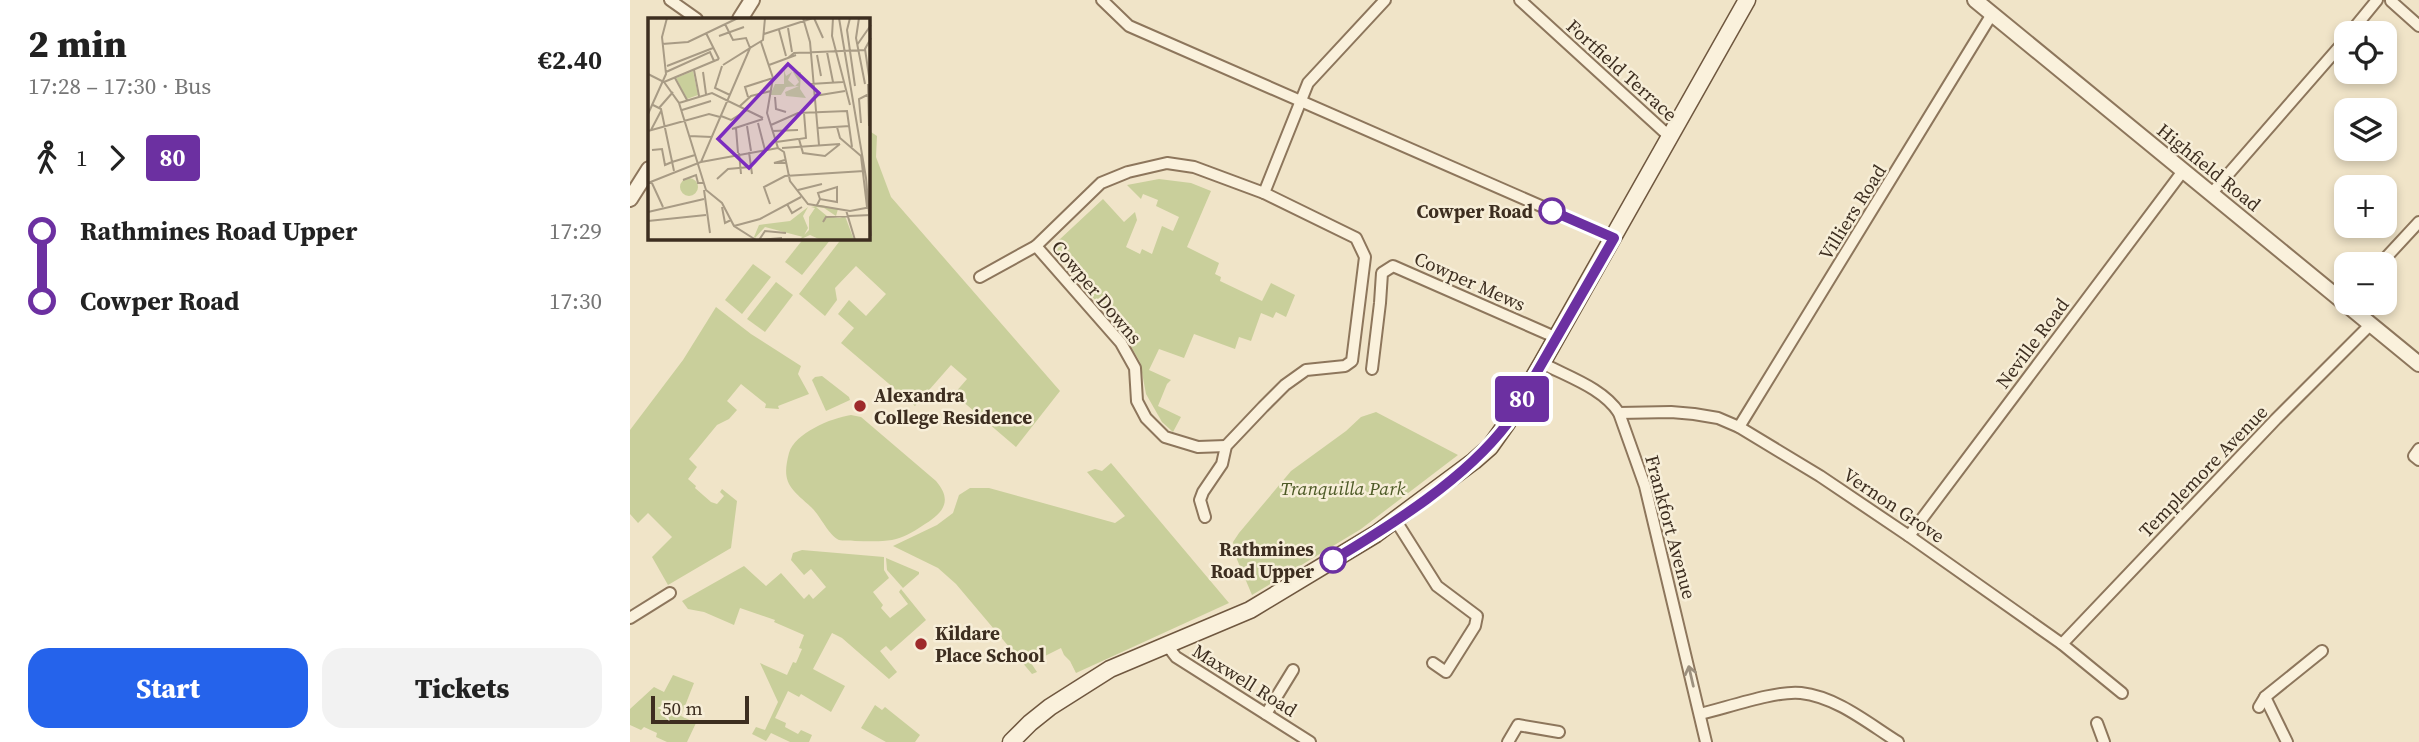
<!DOCTYPE html>
<meta charset="utf-8">
<style>
:root{--surface:#fff;--page:#f2f2f2;--text:#222;--muted:#767676;--accent:#2563eb}
body{margin:0;font-family:"Source Serif 4",serif;background:var(--page);color:var(--text);height:100vh;display:flex;flex-direction:column;font-size:26px;white-space:nowrap}
*{box-sizing:border-box;margin:0}
p{font-size:23px;color:var(--muted)}
.icon{flex:none;width:38px;height:38px;fill:none;stroke:currentColor;stroke-width:2;stroke-linecap:round;stroke-linejoin:round}
.map{position:relative;flex:1;overflow:hidden}
.panel{display:flex;flex-direction:column;background:var(--surface);width:630px}
.panel>*{flex:none}
.badge{padding:0 14px;border-radius:5px;font-size:24px;line-height:46px}
.tools{position:absolute;left:1704px;top:21px;display:grid;gap:14px}
.tools a{display:grid;place-items:center;width:63px;height:63px;border-radius:14px;background:var(--surface);box-shadow:0 4px 10px #0003;font-size:35px}
.scale{position:absolute;left:21px;bottom:18px;width:98px;box-sizing:border-box;padding-left:7px;border:4px solid #3d2e20;border-top:0;font-size:19px;line-height:24px;white-space:nowrap;color:#3d2e20;-webkit-text-stroke:5px #f7eed8;paint-order:stroke}
.map>.badge{position:absolute;translate:-50% -50%;box-shadow:0 0 0 4px #fff}
.legs{display:flex;align-items:center;gap:10px;height:77px;padding:0 28px;font-size:23px}
.legs p{margin-inline-start:auto}
.overview{display:flex;align-items:center;justify-content:space-between;height:119px;padding:0 28px}
h1{font-size:38px;font-weight:800;line-height:52px}
.cta{display:flex;gap:14px;margin-top:auto;padding:14px 28px}
.cta a{flex:1;height:80px;border-radius:21px;background:var(--accent);color:#fff;font-size:28px;font-weight:800;line-height:80px;text-align:center}
.cta a+a{background:var(--page);color:var(--text)}
ul{padding:0 28px;list-style:none}
li{display:flex;align-items:center;gap:24px;height:70px;font-size:26px}
li i{display:grid;place-items:center;width:10px;height:100%;margin:0 9px;background:currentColor}
li i::after{content:'';width:18px;height:18px;margin:-9px;border:5px solid;border-radius:50%;background:var(--surface)}
li p{margin-inline-start:auto}
li:first-child i{background:linear-gradient(#0000 50%,currentColor 0)}
li:last-child i{background:linear-gradient(currentColor 50%,#0000 0)}
main{display:flex;flex:1;min-height:0}
.map>svg:first-child{display:block}
.green{fill:#c9cf9b}
.lines{fill:none;stroke-linecap:round;stroke-linejoin:round}
.minor-casing{stroke:#8d765c;stroke-width:14}
.tertiary-casing{stroke:#8d765c;stroke-width:18}
.secondary-casing{stroke:#6f573f;stroke-width:19}
.minor{stroke:#faf1dc;stroke-width:10}
.tertiary{stroke:#faf1dc;stroke-width:14}
.secondary{stroke:#faf1dc;stroke-width:16}
.oneway{stroke:#9c907e}
.line-1-casing{stroke:#fff;stroke-width:16}
.line-1{stroke:#6c30a1;stroke-width:10}
.stop-1-dot{fill:#fff;stroke:#6c30a1;stroke-width:3.5}
.poi-dot{fill:#9e2a2b;stroke:#f7eed8;stroke-width:2.5}
.labels{text-anchor:middle;stroke-width:5;stroke-linejoin:round;paint-order:stroke}
.street-label{font-size:19px;fill:#3d2e20;stroke:#f7eed8}
.stop-label{font-size:19px;font-weight:bold;fill:#3d2e20;stroke:#f7eed8;text-anchor:end}
.poi-label{font-size:19px;font-weight:bold;fill:#3d2e20;stroke:#f7eed8;text-anchor:start}
.park-label{font-size:19px;font-style:italic;fill:#4d5a26;stroke:#f7eed8}
.inset-road{fill:none;stroke:#a89b85;stroke-width:2}
.view{fill:#7b2cbf;fill-opacity:0.15;stroke:#7b2cbf;stroke-width:3.5}
.inset-edge{fill:none;stroke:#3d2e20;stroke-width:3.5}
</style>
<main>
<section class="panel">
<div class="overview"><div><h1>2 min</h1><p>17:28 – 17:30 · Bus</p></div><b>€2.40</b></div>
<div class="legs"><svg class="icon" aria-label="walk" viewBox="0 0 24 24"><circle cx="13" cy="4" r="2"/><path d="M13 8l-2 6 4 7M11 14l-3 7M7 12l3-4h3l4 4"/></svg>1<svg class="icon" aria-label="forward" viewBox="0 0 24 24"><path d="M9 5l7 7-7 7"/></svg><b class="badge" style="background:#6c30a1;color:#fff">80</b></div>
<ul>
<li><i style="color:#6c30a1"></i><b>Rathmines Road Upper</b><p>17:29</p></li>
<li><i style="color:#6c30a1"></i><b>Cowper Road</b><p>17:30</p></li>
</ul>
<div class="cta"><a>Start</a><a>Tickets</a></div>
</section>
<div class="map">
<svg width="1789" height="742" viewBox="0 0 1789 742">
<rect width="100%" height="100%" fill="#f0e4c8"/>
<g class="green">
<polygon points="238,130 247,136 246,157 261,197 430,391 386,447 324,394 337,379 321,365 285,406 211,343 224,328 208,314 219,300 236,316 256,294 226,266 205,288 207,300 195,316 169,294 212,238 238,238"/>
<polygon points="529,179 561,183 581,191 557,247 589,263 585,274 591,277 590,281 632,301 641,283 665,295 656,317 646,312 643,318 631,313 621,341 609,337 605,349 564,334 554,358 529,349 519,370 541,380 537,384 528,406 551,417 543,432 532,422 516,394 510,362 493,333 427,255 426,249 429,240 473,199 494,222 505,212 507,220 496,247 510,254 512,249 522,254 532,226 543,231 549,217 526,206 528,200 513,194 511,199 497,185"/>
<polygon points="174,238 201,239 172,275 155,262"/>
<polygon points="123,264 141,277 112,314 95,300"/>
<polygon points="146,282 163,295 135,332 117,319"/>
<polygon points="86,307 121,334 171,366 168,374 179,394 148,406 149,409 135,408 136,404 111,384 97,401 107,410 99,419 87,425 59,459 67,467 58,479 66,486 65,488 81,502 87,504 94,496 90,492 92,489 107,501 101,548 38,585 22,557 42,537 18,513 8,523 0,514 0,430 53,360"/>
<polygon points="192,376 219,397 220,400 196,411 182,380 185,377"/>
<polygon points="746,412 828,455 731,529 622,595 606,557 603,542 609,533 661,471 716,431 731,417"/>
<path d="M221,415L231,417L306,481C324,502 312,514 292,526C283,532 273,538 262,540C250,542 237,541 225,541C220,540 213,541 209,540C199,536 190,515 181,507C160,488 151,483 159,453C165,433 201,418 221,415Z"/>
<polygon points="481,463 599,603 446,673 440,661 434,655 431,648 401,663 407,672 402,674 326,584 308,568 263,546 307,525 323,513 329,495 340,488 359,488 485,523 495,516 457,472 465,469 472,471"/>
<polygon points="172,550 254,557 254,570 259,578 243,592 253,605 251,608 260,618 278,604 269,592 271,589 296,620 261,651 256,646 250,651 267,672 259,679 212,638 202,633 183,669 215,686 201,712 171,694 169,697 158,691 145,718 156,723 155,727 168,734 171,730 182,735 179,742 160,742 141,733 136,741 122,734 126,727 135,730 148,702 130,663 157,675 163,662 166,663 172,649 169,648 174,635 144,622 145,620 110,608 104,625 74,612 58,609 52,601 114,566 136,586 151,573 174,599 179,594 183,599 196,587 181,569 174,575 161,560 163,553"/>
<polygon points="256,558 289,572 289,574 273,588 257,570"/>
<polygon points="43,675 64,683 51,716 66,723 57,742 37,742 26,737 27,733 14,727 11,730 0,725 0,709 24,687 34,692"/>
<polygon points="245,705 252,710 255,707 290,735 285,742 256,742 231,728"/>
</g>
<g class="lines">
<g class="minor-casing">
<g id="minor">
<polyline points="40,0 67,19"/>
<polyline points="472,0 499,26 984,238"/>
<polyline points="890,0 1040,137"/>
<polyline points="1761,1 1789,26"/>
<polyline points="1720,33 1747,0"/>
<polyline points="634,193 678,83 755,0"/>
<polyline points="1581,194 1717,38"/>
<polyline points="406,246 491,343 505,368 507,401 516,418 535,437 568,447 596,446"/>
<polyline points="1750,264 1789,222"/>
<polyline points="350,277 406,246 471,183 498,172 537,163 564,167 634,193 726,238 735,257 722,361 715,366 676,370 655,385 633,407 596,446 592,464 573,492 570,500 575,517"/>
<path d="M912,363C938,377 973,388 989,413L1015,486L1076,742"/>
<polyline points="742,369 750,303 752,273 763,266 927,338"/>
<polyline points="989,413 1041,412 1064,414 1088,418 1109,427 1190,476 1279,536 1432,644 1492,693"/>
<polyline points="1109,427 1362,14"/>
<polyline points="1789,449 1784,456 1789,460"/>
<polyline points="766,521 807,586 847,616 845,626 816,672 803,663"/>
<polyline points="1279,536 1553,171"/>
<polyline points="0,618 40,593"/>
<polyline points="536,644 546,657 680,742"/>
<polyline points="1432,644 1646,419 1741,324"/>
<polyline points="1635,697 1657,742"/>
<polyline points="1629,707 1635,697 1692,651"/>
<polyline points="636,714 663,670"/>
<path d="M1070,714C1096,708 1147,690 1171,693C1207,697 1239,724 1268,742"/>
<polyline points="1467,723 1474,742"/>
<polyline points="878,742 888,725 929,732"/>
</g>
</g>
<g class="tertiary-casing">
<g id="tertiary">
<polyline points="1345,0 1789,364"/>
<polyline points="110,19 122,0"/>
<polyline points="0,199 19,169"/>
</g>
</g>
<g class="secondary-casing">
<polyline id="secondary" points="381,742 400,723 420,707 480,669 620,610 746,534 844,461 860,447 877,423 912,363 1117,0"/>
</g>
<use href="#minor" class="minor"/>
<use href="#tertiary" class="tertiary"/>
<use href="#secondary" class="secondary"/>
</g>
<defs><path id="oneway-shaft" d="M-6 0H5M1.5-3L5.5 0L1.5 3" fill="none" stroke-width="1.6" stroke-linecap="round" stroke-linejoin="round" transform="scale(1.75)"/></defs>
<use class="oneway" href="#oneway-shaft" transform="translate(1061 676) rotate(-103)"/>
<g class="lines">
<g class="line-1-casing">
<path id="line-1" d="M703,560C763,524 835,479 877,424L984,238L922,211"/>
</g>
<use href="#line-1" class="line-1"/>
</g>
<g class="stop-1-dot">
<circle cx="922" cy="211" r="12"/>
<circle cx="703" cy="560" r="12"/>
</g>
<g class="poi-dot">
<circle cx="230" cy="406" r="7"/>
<circle cx="291" cy="644" r="7"/>
</g>
<g class="labels">
<g class="street-label">
<text transform="translate(992 70) rotate(42)" y="7">Fortfield Terrace</text>
<text transform="translate(1579 167) rotate(39)" y="7">Highfield Road</text>
<text transform="translate(1222 212) rotate(-58)" y="7">Villiers Road</text>
<text transform="translate(840 281) rotate(24)" y="7">Cowper Mews</text>
<text transform="translate(467 292) rotate(50)" y="7">Cowper Downs</text>
<text transform="translate(1402 343) rotate(-53)" y="7">Neville Road</text>
<text transform="translate(1573 471) rotate(-46)" y="7">Templemore Avenue</text>
<text transform="translate(1264 505) rotate(34)" y="7">Vernon Grove</text>
<text transform="translate(1041 527) rotate(75)" y="7">Frankfort Avenue</text>
<text transform="translate(615 680) rotate(32)" y="7">Maxwell Road</text>
</g>
<g class="stop-label">
<text x="903" y="218">Cowper Road</text>
<text x="684" y="556">Rathmines<tspan x="684" dy="22">Road Upper</tspan></text>
</g>
<g class="poi-label">
<text x="244" y="402">Alexandra<tspan x="244" dy="22">College Residence</tspan></text>
<text x="305" y="640">Kildare<tspan x="305" dy="22">Place School</tspan></text>
</g>
<g class="park-label">
<text x="713" y="495">Tranquilla Park</text>
</g>
</g>
<g transform="translate(18 18)">
<rect width="222" height="222" fill="#f0e4c8"/>
<path d="M136,52L138,58L144,54L140,62L147,68L151,64L145,54H153L152,71L158,80L138,78L137,74L151,68L138,69L133,77H122L127,66H136ZM45,53L50,77L39,81L28,60ZM32 169a9 9 0 1 1 18 0a9 9 0 1 1-18 0ZM173,187L190,191L188,198L176,190L168,189L179,198L192,200L197,198L206,222H173L162,217L151,222L161,212V199L167,190L163,189ZM160,189L155,198L160,210L155,219L117,209L107,220L106,219L111,207L142,203Z" fill="#c9cf9b"/>
<path class="inset-road" d="M155,0L162,24L171,127M166,0L175,20M185,0L184,18L202,87M191,0L218,160L223,218M202,0L199,12L207,68M211,0L208,20L217,66M140,10L144,34M131,12L138,38M58,15L71,41M116,16L165,0M71,18L96,9M113,24L125,60L119,95L130,130L136,134L142,163L160,186L202,193L223,189M14,26L40,24L90,0M209,27L223,7M179,34L185,64M169,37L173,58M140,40L146,35L217,32M75,47L102,30L98,20L85,22L77,6M121,47L148,37M19,48L65,30M74,48L67,70L82,77M46,52L51,78M18,54L62,34L66,43M55,54L58,76M0,56L16,64L31,85L58,172L74,185L86,208L108,222M27,60L39,82M16,64L71,41M222,65L217,31L223,20M162,66L195,64M220,66L221,108M166,78L197,73M100,79L97,69L125,60M127,79L128,91L138,94M31,85L64,75L115,100M5,87L13,91L26,153M92,88L103,78L123,73M11,90L25,74M34,92L63,83M156,95L158,120L151,121L155,135L177,138L192,126M0,96L18,56L14,19L19,0M73,98L83,102L99,92M110,105L117,132M213,105L211,81L221,76M123,107L150,95L199,93L204,129M99,108L103,133M189,109L192,120L213,138L219,189M88,110L90,135M170,110L202,108M84,111L115,101M3,112L13,93M0,113L61,96L72,99M125,113L150,112M41,118L64,119M128,124L150,121M134,130L192,126M4,132L14,131L17,147L24,144M101,134L104,156M91,135L93,156M137,142L126,145H138M24,144L47,137M53,144L130,130M69,161L80,151L102,149M35,162L48,157L50,165H56M3,163L15,189M0,165L53,144L102,30L115,22L117,0M56,172L62,215M150,172L174,166M122,186L116,169L137,158L216,153M139,186L144,195L154,189M169,187L172,181L189,184V169L170,175L172,181M74,189L77,205L83,202M198,192L207,222M0,194L56,181M0,203L58,197M175,204L178,199L223,197M86,208L112,201L153,179M111,222L117,213L138,215M111,222L134,220"/>
<path class="view" d="M140,46L171,75L101,150L70,121Z"/>
<rect width="222" height="222" class="inset-edge"/>
</g>
</svg>
<div class="tools">
<a><svg class="icon" aria-label="locate" viewBox="0 0 24 24"><circle cx="12" cy="12" r="6"/><path d="M12 2v4M12 18v4M2 12h4M18 12h4"/></svg></a>
<a><svg class="icon" aria-label="layers" viewBox="0 0 24 24"><path d="M12 4l9 5-9 5-9-5zM3 14l9 5 9-5"/></svg></a>
<a>+</a>
<a>−</a>
</div>
<div class="scale">50 m</div>
<b class="badge" style="left:892px;top:399px;background:#6c30a1;color:#fff">80</b>
</div>
</main>
